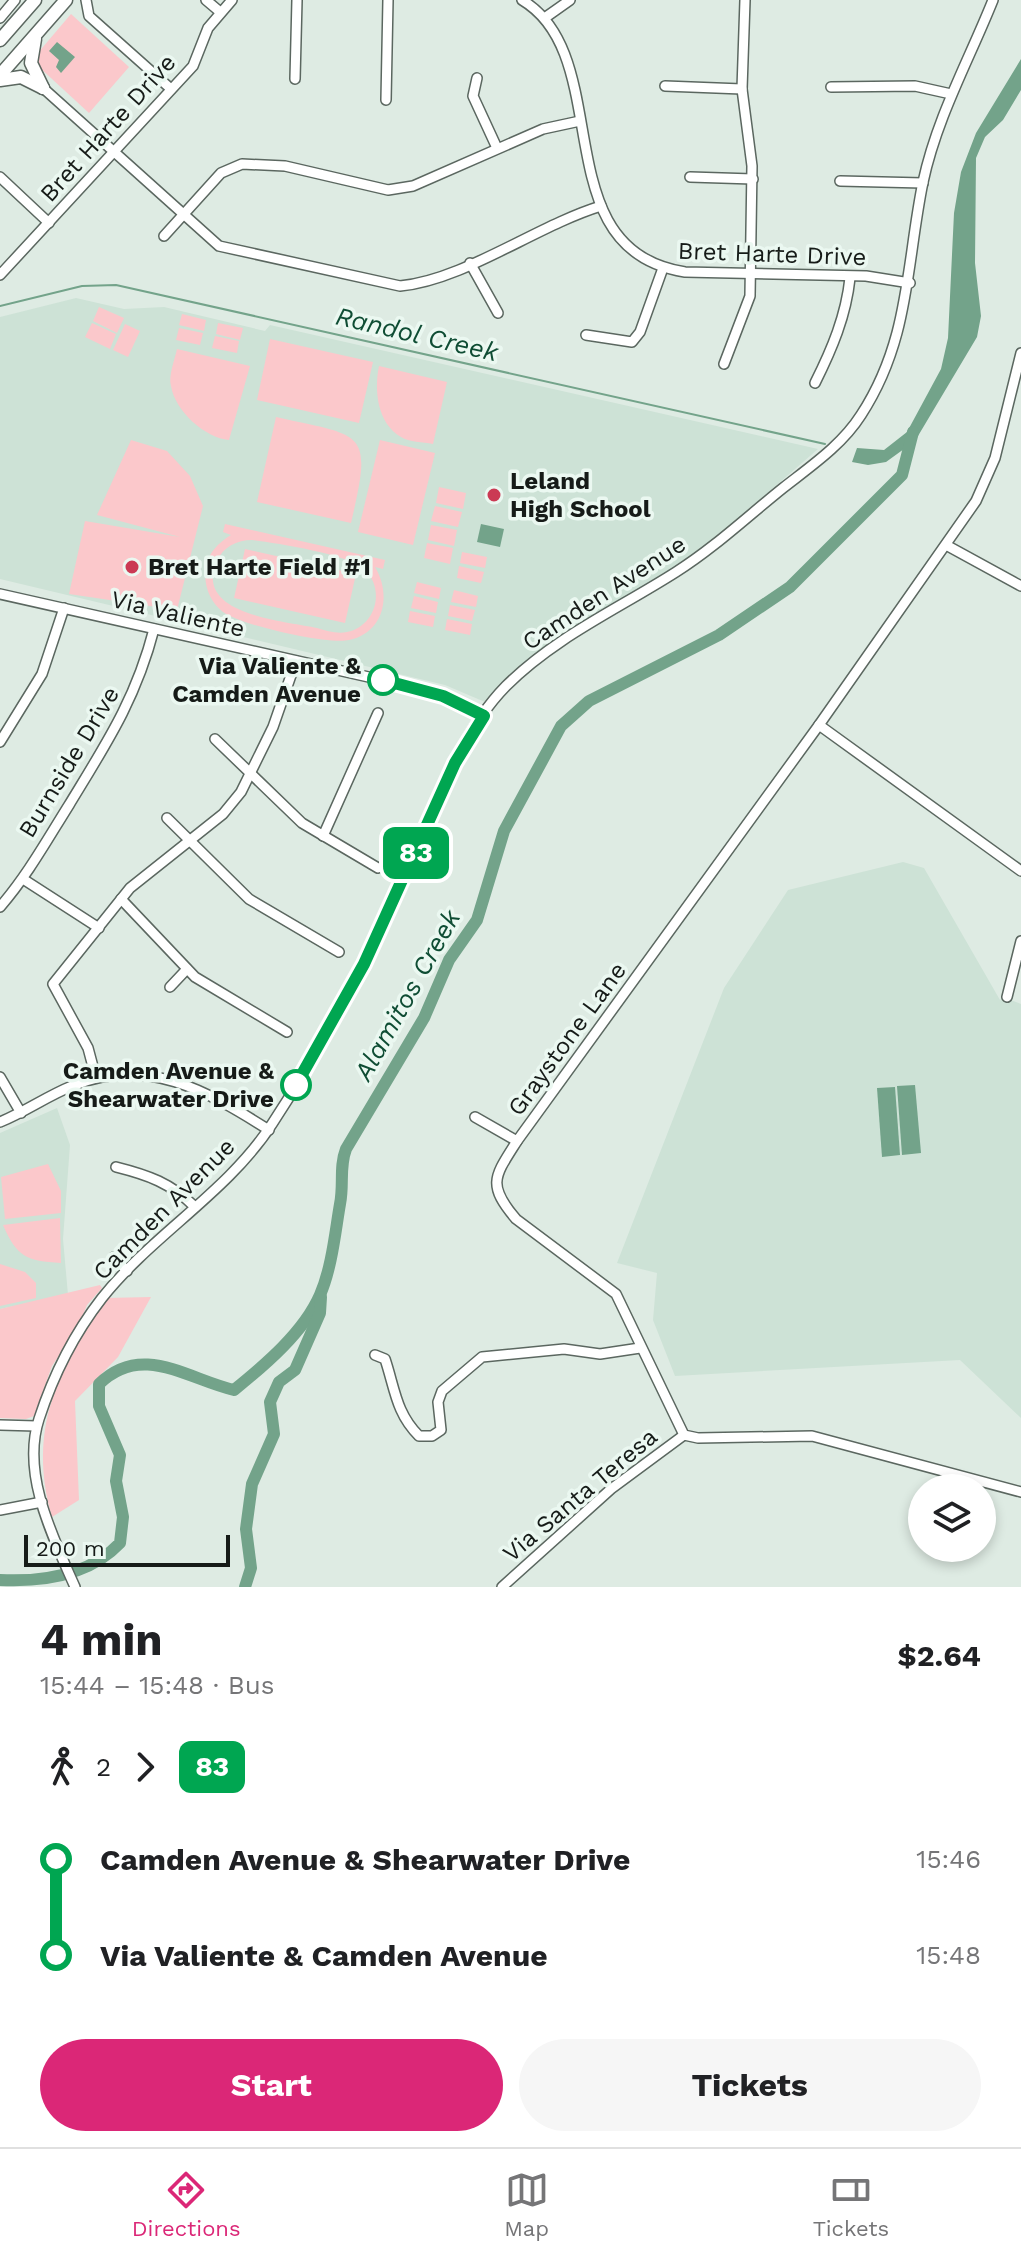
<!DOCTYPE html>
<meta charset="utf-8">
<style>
:root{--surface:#fff;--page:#f6f6f6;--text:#202124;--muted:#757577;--line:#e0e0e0;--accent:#db2777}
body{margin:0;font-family:"Work Sans",sans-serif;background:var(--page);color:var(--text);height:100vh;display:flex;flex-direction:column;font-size:30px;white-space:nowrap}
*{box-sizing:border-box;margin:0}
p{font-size:26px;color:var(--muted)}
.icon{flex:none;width:44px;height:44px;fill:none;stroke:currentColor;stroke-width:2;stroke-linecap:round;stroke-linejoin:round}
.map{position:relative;height:1587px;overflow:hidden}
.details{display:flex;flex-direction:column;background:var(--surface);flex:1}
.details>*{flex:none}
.badge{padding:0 16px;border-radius:12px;font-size:28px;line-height:52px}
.buttons{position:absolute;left:908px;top:1474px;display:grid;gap:16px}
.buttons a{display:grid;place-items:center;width:88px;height:88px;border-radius:50%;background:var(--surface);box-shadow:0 4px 12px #0003;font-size:40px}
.scale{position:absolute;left:24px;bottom:20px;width:206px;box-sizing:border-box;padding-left:8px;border:4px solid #161b18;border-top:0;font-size:22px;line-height:28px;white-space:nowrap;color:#161b18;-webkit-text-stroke:6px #ebf8f1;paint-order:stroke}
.map>.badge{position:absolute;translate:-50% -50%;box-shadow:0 0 0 4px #fff}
.legs{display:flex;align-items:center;gap:12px;height:88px;padding:0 40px;font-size:26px}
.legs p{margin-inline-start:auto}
.headline{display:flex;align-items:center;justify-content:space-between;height:136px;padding:0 40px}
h1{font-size:44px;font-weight:700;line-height:60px}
.primary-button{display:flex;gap:16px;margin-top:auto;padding:16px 40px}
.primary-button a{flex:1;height:92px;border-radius:48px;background:var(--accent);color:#fff;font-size:32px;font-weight:700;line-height:92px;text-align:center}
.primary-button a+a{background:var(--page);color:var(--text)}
ul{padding:0 40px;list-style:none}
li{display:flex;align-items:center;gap:28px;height:96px;font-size:30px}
li i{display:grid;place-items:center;width:12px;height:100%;margin:0 10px;background:currentColor}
li i::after{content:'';width:20px;height:20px;margin:-10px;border:6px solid;border-radius:50%;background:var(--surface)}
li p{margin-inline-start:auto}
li:first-child i{background:linear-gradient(#0000 50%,currentColor 0)}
li:last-child i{background:linear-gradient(currentColor 50%,#0000 0)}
.menu{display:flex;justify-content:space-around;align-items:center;height:112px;border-top:2px solid var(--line);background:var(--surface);font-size:22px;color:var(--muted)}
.menu a{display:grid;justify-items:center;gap:4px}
.menu .on{color:var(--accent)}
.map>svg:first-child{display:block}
.built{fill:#cde2d6}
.green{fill:#fbc8cb;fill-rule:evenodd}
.water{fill:#73a38a}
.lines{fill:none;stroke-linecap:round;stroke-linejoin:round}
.stream{stroke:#73a38a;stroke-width:2}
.river{stroke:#73a38a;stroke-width:12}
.minor-casing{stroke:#5b6760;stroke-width:12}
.major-casing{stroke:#5b6760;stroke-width:15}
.minor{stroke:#fff;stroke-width:9}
.major{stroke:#fff;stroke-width:12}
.line-1-casing{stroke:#fff;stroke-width:18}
.line-1{stroke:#00a651;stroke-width:12}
.poi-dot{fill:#cb3a54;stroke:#ebf8f1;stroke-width:3}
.stop-1-dot{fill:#fff;stroke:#00a651;stroke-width:4}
.labels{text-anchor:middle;stroke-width:7;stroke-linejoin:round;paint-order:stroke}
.street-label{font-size:24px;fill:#161b18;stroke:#ebf8f1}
.poi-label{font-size:24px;font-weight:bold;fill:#161b18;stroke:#ebf8f1;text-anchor:start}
.stop-label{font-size:24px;font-weight:bold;fill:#161b18;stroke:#ebf8f1;text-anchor:end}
.water-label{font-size:26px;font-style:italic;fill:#0f4d34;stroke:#ebf8f1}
</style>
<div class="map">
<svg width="1021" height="1587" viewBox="0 0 1021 1587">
<rect width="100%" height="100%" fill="#deebe3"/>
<g class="built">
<polygon points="76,298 124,309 164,307 265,331 270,325 818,449 694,557 562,638 503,683 485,702 445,685 0,579 0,317"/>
<polygon points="903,862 924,868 1000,1000 1003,997 1021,1004 1021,1418 960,1360 675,1376 653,1320 657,1273 617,1263 724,988 788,890"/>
<polygon points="57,1108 70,1145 63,1239 68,1295 0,1309 0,1133"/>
</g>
<g class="green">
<polygon points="71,14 129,67 89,113 39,67 37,54"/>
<polygon points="99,307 124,318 117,333 93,321"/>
<polygon points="182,314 206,320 204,331 179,325"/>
<polygon points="92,323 116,334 110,349 85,337"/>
<polygon points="218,323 243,328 240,340 216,334"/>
<polygon points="125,324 140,331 128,357 113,350"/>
<polygon points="179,328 203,333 200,345 176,340"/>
<polygon points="215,336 239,341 237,353 212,348"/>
<polygon points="270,339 373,362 359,423 257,400"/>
<path d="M177,349L250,366L229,440C205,438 175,411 171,386C168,376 175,359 177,349Z"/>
<path d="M379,366L447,382L433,444C423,442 409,442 401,437C377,423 374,390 379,366Z"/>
<path d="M276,417C365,437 373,429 351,523L257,502Z"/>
<polygon points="131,440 167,451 190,476 203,506 177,610 69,594 85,521 180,537 97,515"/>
<polygon points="380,440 435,453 413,545 358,532"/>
<polygon points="439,487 466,493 463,509 436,503"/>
<polygon points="435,506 462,512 458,527 431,521"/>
<path d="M225,524L385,560L383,569L375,567C392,595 384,633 349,640C328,645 240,625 223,612C210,602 203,585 206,568C208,553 218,543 231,535L223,532ZM252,540C276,543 347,554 364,569C386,589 376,626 347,632C337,634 327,631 317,628C285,621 192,615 217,561C223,547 237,540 252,540Z"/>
<polygon points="431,525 457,530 454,546 428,540"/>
<polygon points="427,543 453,548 450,564 424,558"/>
<polygon points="245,549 356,574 345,623 234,598"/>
<polygon points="462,552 487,557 485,568 460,563"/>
<polygon points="459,566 484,572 481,583 457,578"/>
<polygon points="417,582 441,588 439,599 414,593"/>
<polygon points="454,590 478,596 476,607 451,602"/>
<polygon points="414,596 438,602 436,613 411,608"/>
<polygon points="450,605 475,610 472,621 448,616"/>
<polygon points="410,611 435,616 433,627 408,622"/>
<polygon points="447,619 472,624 470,635 445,630"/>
<polygon points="48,1164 61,1191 61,1213 5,1219 1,1177"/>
<path d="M60,1218L61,1263C26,1261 17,1257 3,1225Z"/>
<polygon points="0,1264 25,1272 36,1283 36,1298 0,1306"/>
<polygon points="100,1285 102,1288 87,1305 78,1327 52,1366 34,1416 26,1419 0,1418 0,1309"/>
<path d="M151,1297L118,1357L75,1401L79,1500L52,1517C27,1428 58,1372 105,1298Z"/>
</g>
<g class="water">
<polygon points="57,42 75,57 61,73 56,67 59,60 49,51"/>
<polygon points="1021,59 1021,90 1003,120 985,137 976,158 975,263 981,316 977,337 915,441 886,462 868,465 852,462 857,448 884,450 907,432 941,369 948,338 954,213 961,172 976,133"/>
<polygon points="481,524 504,529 500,547 477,542"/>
<polygon points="915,1085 921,1153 902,1155 897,1086"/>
<polygon points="895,1087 900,1155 882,1157 877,1088"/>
</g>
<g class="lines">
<polyline class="stream" points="0,306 82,286 116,285 825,444"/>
<g class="river">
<path d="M0,1580C43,1582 89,1576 120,1543L123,1517L116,1481L120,1455L99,1406V1384C142,1342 187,1379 234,1390C265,1365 304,1332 320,1295C332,1267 335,1233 340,1204C344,1185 339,1167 346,1149L424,1018L449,960L477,920L504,831L561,726L589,701L719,635L790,587L902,475L913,432"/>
<polyline points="245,1587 251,1568 246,1529 252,1484 274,1434 270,1402 279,1382 295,1370 320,1313 321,1297"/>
</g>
<g class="minor-casing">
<g id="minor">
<polyline points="86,0 89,16 171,89"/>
<polyline points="206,0 219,11"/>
<path d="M522,0C618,57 542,250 685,272L866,276L910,283"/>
<polyline points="546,17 570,0"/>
<polyline points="0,18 15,0"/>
<polyline points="477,78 473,96 497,148"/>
<polyline points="295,79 297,0"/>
<polyline points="665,86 742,89"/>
<polyline points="831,87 915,86 951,94"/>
<path d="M43,88L219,246L400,286C464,280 536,226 601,206"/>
<polyline points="386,100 388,0"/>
<polyline points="0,177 49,223"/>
<polyline points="690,177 753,179"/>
<polyline points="840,181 923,183"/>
<polyline points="164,236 221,173 242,164 285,166 388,190 413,186 543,129 580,121"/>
<polyline points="470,263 498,313"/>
<polyline points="0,275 193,66 208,28 232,0"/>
<polyline points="586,335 632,342 640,332 663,268"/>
<path d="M1021,353L995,458L976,501L819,725L517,1141C495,1176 486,1184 516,1219L616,1294L684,1435L698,1438L812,1436L1021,1492"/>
<polyline points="724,364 750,296 752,166 742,89 745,0"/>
<path d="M815,383C832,349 846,316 850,278"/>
<polyline points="946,545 1021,586"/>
<polyline points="0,594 404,685 443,696 484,716"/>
<polyline points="819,725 1021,871"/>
<polyline points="215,739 302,823 378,868"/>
<polyline points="0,742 42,674 64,608"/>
<polyline points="167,818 249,899 339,952"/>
<polyline points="323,836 378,713"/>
<polyline points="23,879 99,928"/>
<polyline points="121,899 195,977 287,1032"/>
<path d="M0,907C27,876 47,840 69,805C106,744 136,699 154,629"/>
<polyline points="170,987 187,969"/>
<polyline points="1007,997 1021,941"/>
<polyline points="0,1077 21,1113"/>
<polyline points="96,1078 88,1048 53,984 130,888 223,814 241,792 273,727 296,661"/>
<polyline points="475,1117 517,1141"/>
<path d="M0,1122C25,1112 47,1096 72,1086C146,1055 207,1091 269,1130"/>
<path d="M116,1167C148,1175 171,1183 195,1207"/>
<polyline points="114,1257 127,1271"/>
<path d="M375,1355L385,1359C395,1389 396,1413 419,1436H432L441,1430L438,1402L442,1391L482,1357L564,1349L600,1354L640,1348"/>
<polyline points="0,1425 36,1426"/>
<polyline points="0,1510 42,1502"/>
<path d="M75,1587C53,1537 21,1474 39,1419C53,1376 74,1334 102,1298C152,1235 228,1192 272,1124C322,1048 364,967 403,884C433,819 454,739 506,686C555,637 618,609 676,572C714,548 748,516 783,488C811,466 842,445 861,415C910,340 906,265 923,182C937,117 969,60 993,0"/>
<polyline points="502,1587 611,1489 684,1435"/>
</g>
</g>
<g class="major-casing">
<g id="major">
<polyline points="35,39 31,63 43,88"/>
<polyline points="0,40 35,0"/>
<polyline points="0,75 66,0"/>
<polyline points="0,80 21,77 43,88"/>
</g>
</g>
<use href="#minor" class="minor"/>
<use href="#major" class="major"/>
</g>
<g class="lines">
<g class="line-1-casing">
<polyline id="line-1" points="296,1085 364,964 455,763 484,716 443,696 383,680"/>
</g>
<use href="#line-1" class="line-1"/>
</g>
<g class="poi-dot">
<circle cx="494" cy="495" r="8"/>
<circle cx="132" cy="567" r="8"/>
</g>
<g class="stop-1-dot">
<circle cx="383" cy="680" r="14"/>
<circle cx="296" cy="1085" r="14"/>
</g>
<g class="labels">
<g class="street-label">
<text transform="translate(108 128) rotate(-48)" y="8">Bret Harte Drive</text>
<text transform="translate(772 254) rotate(2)" y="8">Bret Harte Drive</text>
<text transform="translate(604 593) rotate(-33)" y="8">Camden Avenue</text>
<text transform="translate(178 614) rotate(13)" y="8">Via Valiente</text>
<text transform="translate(69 762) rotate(-59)" y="8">Burnside Drive</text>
<text transform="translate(567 1039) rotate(-54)" y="8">Graystone Lane</text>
<text transform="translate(164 1209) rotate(-45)" y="8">Camden Avenue</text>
<text transform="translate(580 1495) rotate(-40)" y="8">Via Santa Teresa</text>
</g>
<g class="poi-label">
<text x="510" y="489">Leland<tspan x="510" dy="28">High School</tspan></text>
<text x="148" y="575">Bret Harte Field #1</text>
</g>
<g class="stop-label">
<text x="361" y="674">Via Valiente &amp;<tspan x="361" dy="28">Camden Avenue</tspan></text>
<text x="274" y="1079">Camden Avenue &amp;<tspan x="274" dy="28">Shearwater Drive</tspan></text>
</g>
<g class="water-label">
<text transform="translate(417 334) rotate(13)" y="9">Randol Creek</text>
<text transform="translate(407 995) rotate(-61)" y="9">Alamitos Creek</text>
</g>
</g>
</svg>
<div class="buttons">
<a><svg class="icon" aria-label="layers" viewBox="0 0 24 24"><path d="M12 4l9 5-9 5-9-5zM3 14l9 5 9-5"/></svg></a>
</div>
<div class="scale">200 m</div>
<b class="badge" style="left:416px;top:853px;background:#00a651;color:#fff">83</b>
</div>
<section class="details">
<div class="headline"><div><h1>4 min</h1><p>15:44 – 15:48 · Bus</p></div><b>$2.64</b></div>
<div class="legs"><svg class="icon" aria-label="walk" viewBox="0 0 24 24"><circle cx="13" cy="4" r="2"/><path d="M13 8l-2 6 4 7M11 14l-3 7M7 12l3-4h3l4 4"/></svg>2<svg class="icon" aria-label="forward" viewBox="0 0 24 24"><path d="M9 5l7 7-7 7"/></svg><b class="badge" style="background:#00a651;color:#fff">83</b></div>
<ul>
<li><i style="color:#00a651"></i><b>Camden Avenue &amp; Shearwater Drive</b><p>15:46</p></li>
<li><i style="color:#00a651"></i><b>Via Valiente &amp; Camden Avenue</b><p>15:48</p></li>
</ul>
<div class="primary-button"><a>Start</a><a>Tickets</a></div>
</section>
<nav class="menu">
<a class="on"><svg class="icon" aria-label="directions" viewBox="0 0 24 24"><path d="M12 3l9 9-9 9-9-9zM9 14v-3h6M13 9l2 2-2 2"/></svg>Directions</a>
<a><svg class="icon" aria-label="map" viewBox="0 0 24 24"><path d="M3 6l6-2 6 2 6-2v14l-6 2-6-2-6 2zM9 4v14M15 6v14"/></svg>Map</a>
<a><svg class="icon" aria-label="tickets" viewBox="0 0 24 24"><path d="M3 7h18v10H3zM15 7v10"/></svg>Tickets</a>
</nav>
